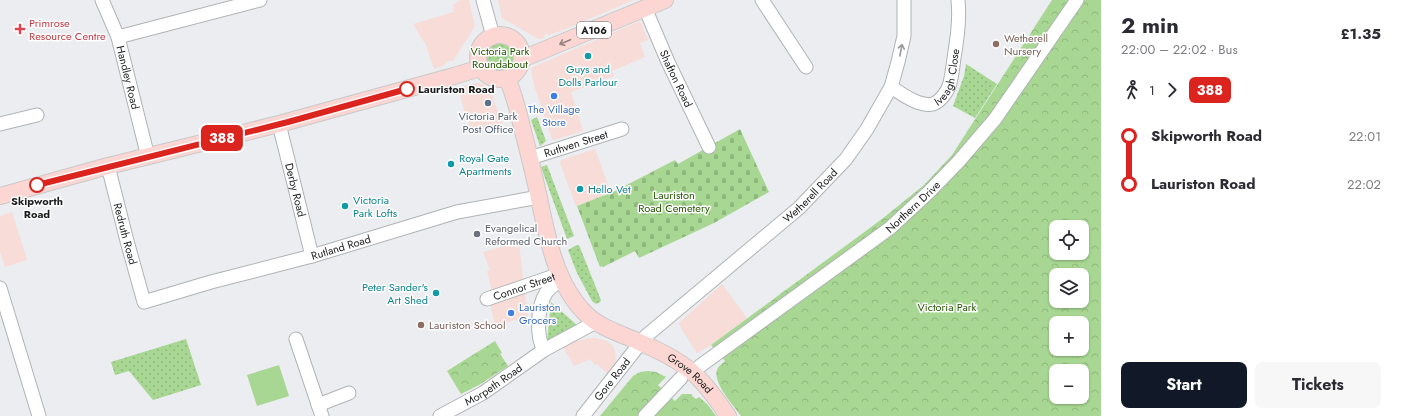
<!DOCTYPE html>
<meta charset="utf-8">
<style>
:root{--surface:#fff;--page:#f7f7f7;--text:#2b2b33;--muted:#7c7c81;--accent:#111827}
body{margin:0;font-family:Jost,sans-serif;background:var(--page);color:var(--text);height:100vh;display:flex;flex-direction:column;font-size:15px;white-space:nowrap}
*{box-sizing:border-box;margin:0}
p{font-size:13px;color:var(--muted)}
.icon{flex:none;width:22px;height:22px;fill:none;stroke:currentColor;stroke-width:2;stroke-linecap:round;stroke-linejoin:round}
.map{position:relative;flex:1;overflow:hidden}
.panel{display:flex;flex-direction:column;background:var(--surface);width:300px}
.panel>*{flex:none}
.badge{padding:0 8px;border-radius:6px;font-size:14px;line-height:26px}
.fabs{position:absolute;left:1049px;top:220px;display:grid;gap:8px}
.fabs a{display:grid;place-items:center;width:40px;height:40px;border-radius:8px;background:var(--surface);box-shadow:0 1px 3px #0004;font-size:20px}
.map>.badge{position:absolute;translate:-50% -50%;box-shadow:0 0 0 2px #fff}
.legs{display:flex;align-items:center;gap:6px;height:44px;padding:0 20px;font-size:13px}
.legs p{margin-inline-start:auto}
.head{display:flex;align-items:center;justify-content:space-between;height:68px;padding:0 20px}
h1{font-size:22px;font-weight:700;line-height:30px}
.cta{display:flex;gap:8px;margin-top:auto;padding:8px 20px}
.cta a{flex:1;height:46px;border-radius:8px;background:var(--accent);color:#fff;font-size:16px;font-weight:700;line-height:46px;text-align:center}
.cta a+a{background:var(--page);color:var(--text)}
ul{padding:0 20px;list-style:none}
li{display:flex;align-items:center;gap:14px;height:48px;font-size:15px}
li i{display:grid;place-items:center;width:6px;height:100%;margin:0 5px;background:currentColor}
li i::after{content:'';width:10px;height:10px;margin:-5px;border:3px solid;border-radius:50%;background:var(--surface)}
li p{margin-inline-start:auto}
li:first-child i{background:linear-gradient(#0000 50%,currentColor 0)}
li:last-child i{background:linear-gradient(currentColor 50%,#0000 0)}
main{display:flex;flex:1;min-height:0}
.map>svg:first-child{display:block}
.commercial{fill:#f7dcd7}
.grass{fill:url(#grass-dots)}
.forest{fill:url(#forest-crowns);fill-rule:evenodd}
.cemetery{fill:url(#cemetery-stones)}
.pitch{fill:#a7d792}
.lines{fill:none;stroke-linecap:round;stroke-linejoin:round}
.minor-casing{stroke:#b0b3b5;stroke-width:15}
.major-casing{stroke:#c9c9c9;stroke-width:18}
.minor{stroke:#fff;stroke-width:13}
.major{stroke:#fbd6d2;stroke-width:16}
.oneway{stroke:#978381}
.oneway2{stroke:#99999a}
.line-1-casing{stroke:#fff;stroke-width:9}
.line-1{stroke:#dc241f;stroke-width:6}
.health-dot{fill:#e0444e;stroke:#fff;stroke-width:1.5}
.education-dot{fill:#8d6e63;stroke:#fff;stroke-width:1.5}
.culture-dot{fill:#0f9aa8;stroke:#fff;stroke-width:1.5}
.stop-1-dot{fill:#fff;stroke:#dc241f;stroke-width:2}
.shop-dot{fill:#3f7fe0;stroke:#fff;stroke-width:1.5}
.service-dot{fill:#5c6f8a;stroke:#fff;stroke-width:1.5}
.worship-dot{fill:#6b7280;stroke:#fff;stroke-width:1.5}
.labels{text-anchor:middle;stroke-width:3;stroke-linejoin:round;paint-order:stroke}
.shield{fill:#fff;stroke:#606162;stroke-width:1}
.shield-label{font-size:10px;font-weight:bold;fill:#1c1d1e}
.health-label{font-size:11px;fill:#be3a42;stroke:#fff;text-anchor:start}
.education-label{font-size:11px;fill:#785e54;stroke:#fff;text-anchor:start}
.park-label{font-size:11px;fill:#245400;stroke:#fff}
.culture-label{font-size:11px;fill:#0d838f;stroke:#fff;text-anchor:start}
.street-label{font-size:11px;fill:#1c1d1e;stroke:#fff}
.stop-label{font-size:11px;font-weight:bold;fill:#1c1d1e;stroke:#fff;text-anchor:start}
.shop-label{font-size:11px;fill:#366cbe;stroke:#fff}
.service-label{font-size:11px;fill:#4e5e75;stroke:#fff}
.worship-label{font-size:11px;fill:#5b616d;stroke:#fff;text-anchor:start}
</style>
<main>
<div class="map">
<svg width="1101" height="416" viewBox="0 0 1101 416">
<defs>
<pattern id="grass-dots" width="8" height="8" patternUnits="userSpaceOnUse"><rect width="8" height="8" fill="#a7d792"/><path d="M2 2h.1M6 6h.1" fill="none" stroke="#8fb87d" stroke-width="1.8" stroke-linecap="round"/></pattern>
<pattern id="forest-crowns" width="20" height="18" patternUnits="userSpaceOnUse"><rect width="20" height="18" fill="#a7d792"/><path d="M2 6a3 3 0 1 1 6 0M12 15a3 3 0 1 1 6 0" fill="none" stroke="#8fb87d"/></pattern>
<pattern id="cemetery-stones" width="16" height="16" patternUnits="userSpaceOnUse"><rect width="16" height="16" fill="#a7d792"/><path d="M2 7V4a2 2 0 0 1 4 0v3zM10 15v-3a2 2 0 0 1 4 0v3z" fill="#8fb87d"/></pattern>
</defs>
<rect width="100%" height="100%" fill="#ebedf0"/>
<g class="commercial">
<polygon points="460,0 469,0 475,26 453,61 448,61 443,66 434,69 426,45 413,24 454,12 453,5"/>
<polygon points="498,0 634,0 563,30 549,35 546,33 543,39 538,39 502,18"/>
<polygon points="640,21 648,40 640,43 645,57 612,71 614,76 571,92 583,131 554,140 552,139 534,85 531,69 533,67"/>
<polygon points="476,83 480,83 490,89 503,127 471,132 467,115 465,114 458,87"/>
<polygon points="595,149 611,193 576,206 560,163 561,160"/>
<polygon points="12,212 27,260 5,267 0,252 0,216"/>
<polygon points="519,242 523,278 520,282 492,291 487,271 490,270 483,252"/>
<polygon points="722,284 747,318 711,345 697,353 679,325 679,323"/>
<polygon points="523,292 525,293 528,316 495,326 490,303"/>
<polygon points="595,338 607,341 613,346 615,351 616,361 608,374 597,364 595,365 590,359 574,366 562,345 584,339"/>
</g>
<g class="grass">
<circle cx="500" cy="57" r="14"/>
<polygon points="966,64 997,84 975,118 953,106 964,76"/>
<polygon points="537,117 546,141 540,146 531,120"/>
<polygon points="547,165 574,236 567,239 541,167"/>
<polygon points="577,245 579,245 601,300 600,302 596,304 592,301 577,273 568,250"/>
<polygon points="551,302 579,327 547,342"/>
<polygon points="186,339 201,385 153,400 129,371 115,375 111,362"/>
</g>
<g class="forest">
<path d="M1052,0H1101V416H741C734,406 710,380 718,368C719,366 723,363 725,361L711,345L882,219L924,185L952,155ZM1056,227H1082V253H1056ZM1056,275H1082V301H1056ZM1056,323H1082V349H1056ZM1056,371H1082V397H1056Z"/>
<polygon points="495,341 502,353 500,354 508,366 479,385 461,394 447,371"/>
<polygon points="648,371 656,372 666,377 658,385 675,401 682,394 692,394 692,396 696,399 699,397 708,405 716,416 600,416 633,376 640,372"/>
</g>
<polygon class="cemetery" points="740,129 769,192 714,223 639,258 635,251 603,267 602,266 600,267 577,206 615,191 675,160 678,164"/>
<polygon class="pitch" points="279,365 289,396 257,406 247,375"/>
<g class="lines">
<g class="minor-casing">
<g id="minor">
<path id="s1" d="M102,0L118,37L148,157"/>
<polyline points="483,0 493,36"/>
<polyline points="762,0 806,67"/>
<path id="s2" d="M645,8L668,62L709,147"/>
<polyline points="118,37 260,0"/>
<path id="s3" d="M891,87C902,94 919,107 933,104C941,101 948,91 950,83C952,75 953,66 954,58C957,39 960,20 958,0"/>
<polyline points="0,124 37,115"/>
<path id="s4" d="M279,124L312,256"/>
<path id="s5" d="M530,158L622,129"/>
<path id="s6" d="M108,166L127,241L144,302L211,282L312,256L457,212L539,197"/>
<polyline points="0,288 39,416"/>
<path id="s7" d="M487,299L560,274"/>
<polyline points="296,339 322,416"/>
<path d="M544,350C536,337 537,307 546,293C550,287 556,283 562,279"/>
<path id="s8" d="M700,366L890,228L930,191L959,161L995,119L1077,0"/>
<polyline points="318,405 349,393"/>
<path id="s9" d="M440,416L483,393L544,350L596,322"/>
<path id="s10" d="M583,416L646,336L799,208L846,159L867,129L891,87L898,62L904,36V0"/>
<polyline points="645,416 681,378"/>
</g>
</g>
<g class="major-casing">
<g id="major">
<circle cx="500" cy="57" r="22"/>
<polyline points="522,59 665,0"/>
<path id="s11" d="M507,78C514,94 518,110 522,127C528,151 534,174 539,198C547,237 556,285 586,314C600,328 622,334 639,342C656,349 678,360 692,372C706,384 718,401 728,416"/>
<polyline points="0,196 108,166 279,124 454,76 480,68"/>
</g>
</g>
<use href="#minor" class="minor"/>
<use href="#major" class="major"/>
</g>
<defs><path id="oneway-shaft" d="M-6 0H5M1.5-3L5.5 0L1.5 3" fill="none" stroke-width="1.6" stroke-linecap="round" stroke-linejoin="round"/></defs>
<use class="oneway" href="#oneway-shaft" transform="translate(565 42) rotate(157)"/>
<use class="oneway2" href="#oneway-shaft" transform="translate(901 50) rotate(-79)"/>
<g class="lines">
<g class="line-1-casing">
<polyline id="line-1" points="37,185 288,122 407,89"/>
</g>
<use href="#line-1" class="line-1"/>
</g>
<path class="health-dot" d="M18 23h4v4h4v4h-4v4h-4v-4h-4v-4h4z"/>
<g class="education-dot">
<circle cx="996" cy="44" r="4"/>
<circle cx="421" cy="325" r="4"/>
</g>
<g class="culture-dot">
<circle cx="588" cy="56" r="4"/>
<circle cx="451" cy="164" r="4"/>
<circle cx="580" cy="189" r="4"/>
<circle cx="345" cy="206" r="4"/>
<circle cx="436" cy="293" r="4"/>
</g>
<g class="stop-1-dot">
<circle cx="407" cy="89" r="7"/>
<circle cx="37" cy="185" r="7"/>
</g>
<g class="shop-dot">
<circle cx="554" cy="96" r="4"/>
<circle cx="511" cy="313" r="4"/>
</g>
<circle class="service-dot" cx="488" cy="103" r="4"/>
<circle class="worship-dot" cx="477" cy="234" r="4"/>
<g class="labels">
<rect class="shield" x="577" y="22" width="34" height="16" rx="3"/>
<g class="shield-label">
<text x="594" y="34">A106</text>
</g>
<g class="health-label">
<text x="29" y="27">Primrose<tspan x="29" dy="13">Resource Centre</tspan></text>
</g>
<g class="education-label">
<text x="1004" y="42">Wetherell<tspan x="1004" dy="13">Nursery</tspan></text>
<text x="429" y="329">Lauriston School</text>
</g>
<g class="park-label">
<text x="500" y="55">Victoria Park<tspan x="500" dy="13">Roundabout</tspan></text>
<text x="674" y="199">Lauriston<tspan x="674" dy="13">Road Cemetery</tspan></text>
<text x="947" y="311">Victoria Park</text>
</g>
<g class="culture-label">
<text x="588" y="73" text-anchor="middle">Guys and<tspan x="588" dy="13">Dolls Parlour</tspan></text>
<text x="459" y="162">Royal Gate<tspan x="459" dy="13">Apartments</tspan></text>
<text x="588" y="193">Hello Vet</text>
<text x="353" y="204">Victoria<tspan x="353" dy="13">Park Lofts</tspan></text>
<text x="428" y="291" text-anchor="end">Peter Sander's<tspan x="428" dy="13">Art Shed</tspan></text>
</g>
<g class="street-label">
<text dy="4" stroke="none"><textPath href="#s3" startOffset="79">Iveagh Close</textPath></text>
<text dy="4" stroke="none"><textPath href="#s1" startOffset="82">Handley Road</textPath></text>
<text dy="4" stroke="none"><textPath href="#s2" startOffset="77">Shafton Road</textPath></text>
<text dy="4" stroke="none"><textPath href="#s5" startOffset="48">Ruthven Street</textPath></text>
<text dy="4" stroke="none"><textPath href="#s4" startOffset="68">Derby Road</textPath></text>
<text dy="4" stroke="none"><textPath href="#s10" startOffset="318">Wetherell Road</textPath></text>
<text dy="4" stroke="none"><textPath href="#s8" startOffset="266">Northern Drive</textPath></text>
<text dy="4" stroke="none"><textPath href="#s6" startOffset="70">Redruth Road</textPath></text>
<text dy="4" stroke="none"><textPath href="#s6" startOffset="345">Rutland Road</textPath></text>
<text dy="4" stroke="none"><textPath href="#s7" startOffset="39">Connor Street</textPath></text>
<text dy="4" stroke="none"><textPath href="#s11" startOffset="372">Grove Road</textPath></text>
<text dy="4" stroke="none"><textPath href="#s10" startOffset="47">Gore Road</textPath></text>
<text dy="4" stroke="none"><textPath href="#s9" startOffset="62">Morpeth Road</textPath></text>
</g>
<g class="stop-label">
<text x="418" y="93">Lauriston Road</text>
<text x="37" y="205" text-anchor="middle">Skipworth<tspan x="37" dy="13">Road</tspan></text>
</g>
<g class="shop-label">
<text x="554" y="113">The Village<tspan x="554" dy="13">Store</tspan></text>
<text x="519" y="311" text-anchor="start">Lauriston<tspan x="519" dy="13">Grocers</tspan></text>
</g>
<g class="service-label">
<text x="488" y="120">Victoria Park<tspan x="488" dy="13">Post Office</tspan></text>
</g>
<g class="worship-label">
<text x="485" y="232">Evangelical<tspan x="485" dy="13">Reformed Church</tspan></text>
</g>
</g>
</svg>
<div class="fabs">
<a><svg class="icon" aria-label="locate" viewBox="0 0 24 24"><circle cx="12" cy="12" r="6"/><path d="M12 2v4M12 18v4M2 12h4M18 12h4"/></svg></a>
<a><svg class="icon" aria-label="layers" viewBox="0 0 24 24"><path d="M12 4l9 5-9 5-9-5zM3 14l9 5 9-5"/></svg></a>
<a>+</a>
<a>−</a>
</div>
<b class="badge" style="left:222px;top:138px;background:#dc241f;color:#fff">388</b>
</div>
<section class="panel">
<div class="head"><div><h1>2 min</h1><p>22:00 – 22:02 · Bus</p></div><b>£1.35</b></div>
<div class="legs"><svg class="icon" aria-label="walk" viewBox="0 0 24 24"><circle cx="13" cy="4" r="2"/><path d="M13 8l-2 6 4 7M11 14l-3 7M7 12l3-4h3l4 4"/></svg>1<svg class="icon" aria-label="forward" viewBox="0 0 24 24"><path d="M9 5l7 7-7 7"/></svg><b class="badge" style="background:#dc241f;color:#fff">388</b></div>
<ul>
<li><i style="color:#dc241f"></i><b>Skipworth Road</b><p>22:01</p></li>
<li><i style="color:#dc241f"></i><b>Lauriston Road</b><p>22:02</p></li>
</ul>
<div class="cta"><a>Start</a><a>Tickets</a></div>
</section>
</main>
